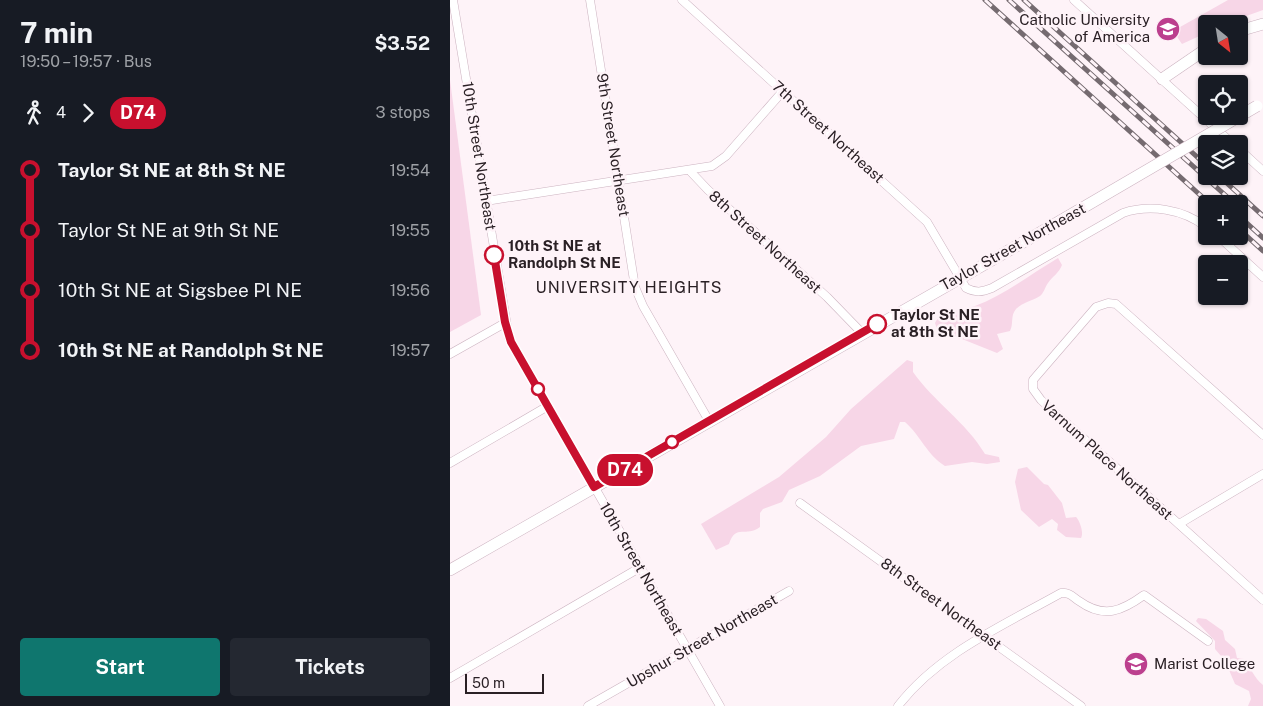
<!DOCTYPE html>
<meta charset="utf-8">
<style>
:root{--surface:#171b24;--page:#242831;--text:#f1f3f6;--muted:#9ea1a6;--accent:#0f766e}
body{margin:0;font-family:"Public Sans",sans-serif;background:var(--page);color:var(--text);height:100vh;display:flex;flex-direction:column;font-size:19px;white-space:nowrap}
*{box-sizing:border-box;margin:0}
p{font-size:16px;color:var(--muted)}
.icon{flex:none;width:28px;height:28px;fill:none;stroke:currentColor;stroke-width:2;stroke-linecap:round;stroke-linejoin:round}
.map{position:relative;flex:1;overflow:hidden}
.sheet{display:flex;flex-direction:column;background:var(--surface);width:450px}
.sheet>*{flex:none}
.badge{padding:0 10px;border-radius:16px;font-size:18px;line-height:32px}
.needle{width:32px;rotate:150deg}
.fabs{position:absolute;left:748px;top:15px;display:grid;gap:10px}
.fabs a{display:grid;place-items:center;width:50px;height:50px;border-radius:5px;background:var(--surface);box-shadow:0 1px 4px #0004;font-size:25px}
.scale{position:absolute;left:15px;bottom:12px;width:79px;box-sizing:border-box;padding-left:5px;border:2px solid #2a2025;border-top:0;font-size:14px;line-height:18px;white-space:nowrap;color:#2a2025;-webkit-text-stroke:4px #fef3f8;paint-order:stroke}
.map>.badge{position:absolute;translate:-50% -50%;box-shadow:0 0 0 2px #fff}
.legs{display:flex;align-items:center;gap:8px;height:55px;padding:0 20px;font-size:16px}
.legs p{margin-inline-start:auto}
.headline{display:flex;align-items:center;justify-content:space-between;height:85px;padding:0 20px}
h1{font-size:28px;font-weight:700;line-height:38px}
.cta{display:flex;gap:10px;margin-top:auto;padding:10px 20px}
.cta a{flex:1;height:58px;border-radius:5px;background:var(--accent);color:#fff;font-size:20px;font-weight:700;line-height:58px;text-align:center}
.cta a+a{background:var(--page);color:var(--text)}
ul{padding:0 20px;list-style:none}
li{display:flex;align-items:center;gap:18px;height:60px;font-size:19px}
li i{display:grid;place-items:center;width:8px;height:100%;margin:0 6px;background:currentColor}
li i::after{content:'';width:12px;height:12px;margin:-6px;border:4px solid;border-radius:50%;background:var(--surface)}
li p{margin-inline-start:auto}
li:first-child i{background:linear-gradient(#0000 50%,currentColor 0)}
li:last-child i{background:linear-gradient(currentColor 50%,#0000 0)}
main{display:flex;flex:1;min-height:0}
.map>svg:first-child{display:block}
.green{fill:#f7d6e7}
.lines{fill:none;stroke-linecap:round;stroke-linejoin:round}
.minor-casing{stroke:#ccb3c0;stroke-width:9}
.secondary-casing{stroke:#ccb3c0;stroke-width:12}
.minor{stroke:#fff;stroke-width:8}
.secondary{stroke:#fff;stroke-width:11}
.rail-casing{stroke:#756b70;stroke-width:5}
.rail{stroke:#fef3f8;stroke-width:3;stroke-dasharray:9;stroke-linecap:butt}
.secondary-bridge-casing{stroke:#ccb3c0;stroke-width:12;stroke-linecap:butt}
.secondary-bridge{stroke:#fff;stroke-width:11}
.line-1-casing{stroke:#fff;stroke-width:11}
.line-1{stroke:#c8102e;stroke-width:8}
.stop-1-dot{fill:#fff;stroke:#c8102e;stroke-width:2.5}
.labels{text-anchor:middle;stroke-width:5;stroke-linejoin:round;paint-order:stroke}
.poi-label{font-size:15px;fill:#2a2025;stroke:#fef3f8;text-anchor:end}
.street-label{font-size:15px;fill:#2a2025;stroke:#fef3f8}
.stop-label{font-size:15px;font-weight:bold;fill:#2a2025;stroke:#fef3f8;text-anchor:start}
.neighbourhood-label{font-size:16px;letter-spacing:1px;fill:#2a2025;stroke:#fef3f8}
</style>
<main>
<section class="sheet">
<div class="headline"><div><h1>7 min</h1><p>19:50 – 19:57 · Bus</p></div><b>$3.52</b></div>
<div class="legs"><svg class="icon" aria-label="walk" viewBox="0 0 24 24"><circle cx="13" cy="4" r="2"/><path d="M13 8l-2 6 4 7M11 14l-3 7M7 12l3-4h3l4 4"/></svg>4<svg class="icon" aria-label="forward" viewBox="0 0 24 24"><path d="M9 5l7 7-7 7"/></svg><b class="badge" style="background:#c8102e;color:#fff">D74</b><p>3 stops</p></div>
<ul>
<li><i style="color:#c8102e"></i><b>Taylor St NE at 8th St NE</b><p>19:54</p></li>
<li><i style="color:#c8102e"></i><span>Taylor St NE at 9th St NE</span><p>19:55</p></li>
<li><i style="color:#c8102e"></i><span>10th St NE at Sigsbee Pl NE</span><p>19:56</p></li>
<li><i style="color:#c8102e"></i><b>10th St NE at Randolph St NE</b><p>19:57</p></li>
</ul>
<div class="cta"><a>Start</a><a>Tickets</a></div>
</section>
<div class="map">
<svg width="813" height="706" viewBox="0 0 813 706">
<rect width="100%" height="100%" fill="#fef3f8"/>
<g class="green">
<polygon points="778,0 813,0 813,10 774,24 756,24 756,33 732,44 723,31"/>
<polygon points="0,80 31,315 0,332"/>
<path d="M608,258L612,265C609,273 603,276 598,283C595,287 594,293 590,296C582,301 573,302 566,309C560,316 564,323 560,331L547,334L553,349L547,353L487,329L485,323C491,310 511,311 525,306C554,295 581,274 608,258Z"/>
<path d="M457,360L463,362V372C484,402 516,422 535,454L549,457L550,462L537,464L522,462L495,466C477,455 471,436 455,422H450L444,439L411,446L370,476L339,490L332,502L313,509L310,513V527C296,538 286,523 279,544L266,550L251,524L329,477L376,437L401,409Z"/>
<path d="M577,467L594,484L598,485L612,503L616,518L626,517C630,521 634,533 631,538L616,537L607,530L608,524L602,519L589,527L571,510L565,482L568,469Z"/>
<path d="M748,618L756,619L773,631L775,640L785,649L787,658L794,659C801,668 804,678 813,685V706H798L801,699L799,691L785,684L779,670L778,664L765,649V641L746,621Z"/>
</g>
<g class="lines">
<g class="minor-casing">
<g id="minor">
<polyline points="3,0 59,338 270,706"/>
<polyline points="140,0 185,287 193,306 259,421"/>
<path d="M232,0L477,222L516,288C526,293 532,292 542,288L673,213C700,204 733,209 756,227"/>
<polyline points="624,0 783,144"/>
<polyline points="789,149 813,171"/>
<polyline points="240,171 258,190 377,297 412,333"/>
<polyline points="36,201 262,166 276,156 333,91"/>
<polyline points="768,236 813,277"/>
<polyline points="0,354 55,323"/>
<polyline points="813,435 666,304 658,303 646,307 583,380 583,389 591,400 813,600"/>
<polyline points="0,463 98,406"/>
<polyline points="350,503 631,706"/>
<polyline points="729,524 813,474"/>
<polyline points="0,678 191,567"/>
<polyline points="138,706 339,591"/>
<path d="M448,706C489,653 554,625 611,593C619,592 623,597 629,601C654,619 672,611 694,595L758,641"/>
</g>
</g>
<g class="secondary-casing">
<g id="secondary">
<polyline points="789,31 813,24"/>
<polyline points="712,79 756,49"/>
<polyline points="0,570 605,224"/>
</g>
</g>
<use href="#minor" class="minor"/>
<use href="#secondary" class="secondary"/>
<g class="rail-casing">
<g id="rail">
<polyline points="535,0 760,204"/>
<polyline points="559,0 785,204"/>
<polyline points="574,0 756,165"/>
<polyline points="769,176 813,216"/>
<polyline points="789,216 813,238"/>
<polyline points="789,229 813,251"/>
</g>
</g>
<use href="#rail" class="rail"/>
<g class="secondary-bridge-casing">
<polyline id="secondary-bridge" points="605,224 807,106"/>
</g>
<use href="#secondary-bridge" class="secondary-bridge"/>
</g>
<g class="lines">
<g class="line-1-casing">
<polyline id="line-1" points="44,255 55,322 61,342 144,487 427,324"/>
</g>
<use href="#line-1" class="line-1"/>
</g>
<defs>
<g id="university-disc" transform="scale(1.25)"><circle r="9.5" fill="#bc3f8e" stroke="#fef3f8"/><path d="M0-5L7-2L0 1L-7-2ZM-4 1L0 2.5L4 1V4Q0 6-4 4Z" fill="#fff"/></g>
</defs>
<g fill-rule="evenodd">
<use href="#university-disc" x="718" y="29"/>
<use href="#university-disc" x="686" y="664"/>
</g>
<g class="stop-1-dot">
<circle cx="44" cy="255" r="9"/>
<circle cx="427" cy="324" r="9"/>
<circle cx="88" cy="389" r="6"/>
<circle cx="222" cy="442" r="6"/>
</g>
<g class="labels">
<g class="poi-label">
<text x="700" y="25">Catholic University<tspan x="700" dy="17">of America</tspan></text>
<text x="704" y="669" text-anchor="start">Marist College</text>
</g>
<g class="street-label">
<text transform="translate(378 132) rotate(42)" y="5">7th Street Northeast</text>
<text transform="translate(163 145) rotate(81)" y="5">9th Street Northeast</text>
<text transform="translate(29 156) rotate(81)" y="5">10th Street Northeast</text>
<text transform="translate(315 242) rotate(42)" y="5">8th Street Northeast</text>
<text transform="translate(563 247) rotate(-29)" y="5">Taylor Street Northeast</text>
<text transform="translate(657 460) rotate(42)" y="5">Varnum Place Northeast</text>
<text transform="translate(191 569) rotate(60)" y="5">10th Street Northeast</text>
<text transform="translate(491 604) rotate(36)" y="5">8th Street Northeast</text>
<text transform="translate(252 641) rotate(-30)" y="5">Upshur Street Northeast</text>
</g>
<g class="stop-label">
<text x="58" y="251">10th St NE at<tspan x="58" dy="17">Randolph St NE</tspan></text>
<text x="441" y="320">Taylor St NE<tspan x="441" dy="17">at 8th St NE</tspan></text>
</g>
<g class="neighbourhood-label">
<text x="179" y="293">UNIVERSITY HEIGHTS</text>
</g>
</g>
</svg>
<div class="fabs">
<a><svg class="needle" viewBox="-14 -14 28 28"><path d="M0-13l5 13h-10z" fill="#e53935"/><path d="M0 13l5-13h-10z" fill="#9ea1a6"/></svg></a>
<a><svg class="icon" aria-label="locate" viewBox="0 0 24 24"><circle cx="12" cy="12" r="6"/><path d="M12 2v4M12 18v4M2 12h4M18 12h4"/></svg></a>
<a><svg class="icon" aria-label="layers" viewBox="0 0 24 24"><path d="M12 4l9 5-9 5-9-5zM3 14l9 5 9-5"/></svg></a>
<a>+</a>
<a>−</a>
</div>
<div class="scale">50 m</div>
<b class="badge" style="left:175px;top:470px;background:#c8102e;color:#fff">D74</b>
</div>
</main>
